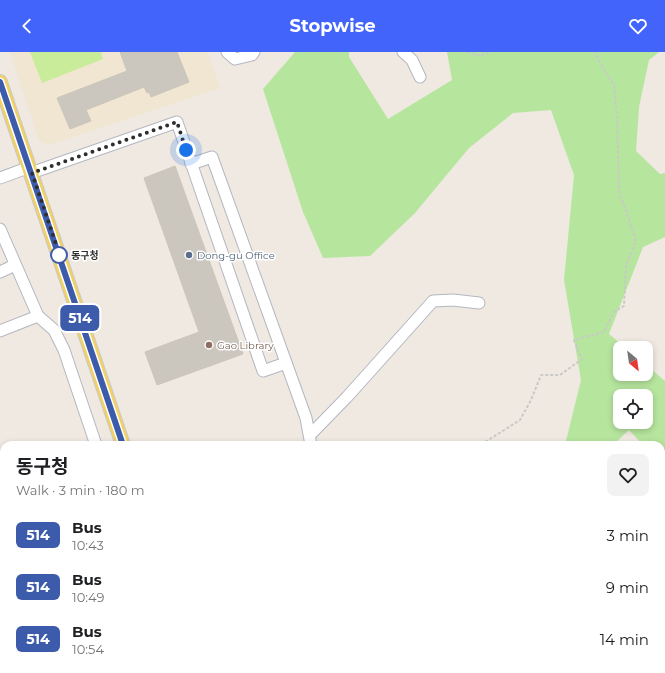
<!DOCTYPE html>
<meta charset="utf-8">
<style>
:root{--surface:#fff;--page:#f2f2f2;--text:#202124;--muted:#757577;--accent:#4264fb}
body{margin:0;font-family:Montserrat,"Noto Sans KR",sans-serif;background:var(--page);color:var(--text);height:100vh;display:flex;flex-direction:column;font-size:15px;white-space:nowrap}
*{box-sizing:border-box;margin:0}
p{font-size:13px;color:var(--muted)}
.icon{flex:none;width:22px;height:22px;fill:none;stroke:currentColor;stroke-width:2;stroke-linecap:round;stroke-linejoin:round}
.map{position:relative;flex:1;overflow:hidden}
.details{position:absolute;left:0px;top:389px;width:665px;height:232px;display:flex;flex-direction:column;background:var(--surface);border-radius:12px 12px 0 0;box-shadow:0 2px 6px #0003}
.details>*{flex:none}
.badge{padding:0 8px;border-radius:6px;font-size:14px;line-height:26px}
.needle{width:26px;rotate:151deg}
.fabs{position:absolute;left:613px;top:289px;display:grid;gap:8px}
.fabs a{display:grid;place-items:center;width:40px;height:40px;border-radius:8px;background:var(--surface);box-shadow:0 2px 6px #0003;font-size:20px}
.you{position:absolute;width:20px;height:20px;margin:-10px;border:3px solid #fff;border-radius:50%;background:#1a73e8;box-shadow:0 0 0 6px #1a73e833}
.map>.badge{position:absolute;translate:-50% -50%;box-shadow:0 0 0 2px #fff}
.round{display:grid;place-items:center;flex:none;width:42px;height:42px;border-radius:8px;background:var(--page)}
.overview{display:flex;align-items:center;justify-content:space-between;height:68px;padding:0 16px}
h1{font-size:19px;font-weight:700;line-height:30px}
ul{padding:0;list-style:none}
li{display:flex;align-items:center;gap:12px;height:52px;padding:0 16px}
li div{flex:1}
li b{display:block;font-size:15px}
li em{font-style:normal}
li .badge{min-width:44px;font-weight:700;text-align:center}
header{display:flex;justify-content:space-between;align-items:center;height:52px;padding:0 16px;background:var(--accent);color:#fff;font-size:18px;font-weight:700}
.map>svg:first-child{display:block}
.education{fill:#f0e6d1}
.green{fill:#b6e59e;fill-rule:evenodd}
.pitch{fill:#c9ec9a}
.building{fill:#cbc7bf;stroke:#cbc5ba}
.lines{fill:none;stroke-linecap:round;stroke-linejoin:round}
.major-tunnel{stroke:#c8c4bd;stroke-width:14;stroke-dasharray:14 7;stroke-linecap:butt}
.minor-casing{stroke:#b4b7c1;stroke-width:13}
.major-casing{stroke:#c9c9c9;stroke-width:16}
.path{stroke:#c9c9c9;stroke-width:2;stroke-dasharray:3 2;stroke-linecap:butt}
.minor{stroke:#fff;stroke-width:11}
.major{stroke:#f2d163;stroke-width:14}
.line-casing{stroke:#fff;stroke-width:9}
.line{stroke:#3d5bab;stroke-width:6}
.walk{stroke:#2e2e2e;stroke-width:4;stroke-dasharray:0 7.2}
.stop-dot{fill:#fff;stroke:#3d5bab;stroke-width:2}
.service-dot{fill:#5c6f8a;stroke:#fff;stroke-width:1.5}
.education-dot{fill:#8d6e63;stroke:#fff;stroke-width:1.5}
.labels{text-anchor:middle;stroke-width:3;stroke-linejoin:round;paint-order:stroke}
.stop-label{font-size:10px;font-weight:bold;fill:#2e2e2e;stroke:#fff;text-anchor:start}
.service-label{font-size:10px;fill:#4e5e75;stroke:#fff;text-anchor:start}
.education-label{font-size:10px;fill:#785e54;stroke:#fff;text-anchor:start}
</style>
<header><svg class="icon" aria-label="back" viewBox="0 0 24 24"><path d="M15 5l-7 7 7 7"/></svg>Stopwise<svg class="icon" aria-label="heart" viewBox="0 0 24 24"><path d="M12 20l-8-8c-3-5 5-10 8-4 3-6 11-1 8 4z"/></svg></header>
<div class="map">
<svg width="665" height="621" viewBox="0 0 665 621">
<rect width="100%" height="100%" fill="#efe9e1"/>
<polygon class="education" points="10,0 207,0 220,36 50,93 39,89"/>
<path class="green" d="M295,0H349V5L388,67L452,28L447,0H659L649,8L639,55L636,99L660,122L665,121V185L643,195L609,282L626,296H620V322H646V313L665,329V415L661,412V393H643L629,378L613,393H565L581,328L564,228L574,123L551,58L513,61L469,96L415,161L370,204L323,206L303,160L263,37ZM620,344H646V370H620Z"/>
<polygon class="pitch" points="30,0 101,0 103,7 42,31"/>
<g class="building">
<polygon points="120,0 177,0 189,30 151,45 149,40 147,41 144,35 86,58 91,69 70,77 57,46 127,19"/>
<polygon points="175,114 243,302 157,333 145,300 199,280 144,126"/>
</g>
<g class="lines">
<polyline class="major-tunnel" points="199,617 200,621"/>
<g class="minor-casing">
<g id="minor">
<polyline points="227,0 235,7 252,3 254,0"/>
<polyline points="403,0 412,8 420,25"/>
<polyline points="191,112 212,105 306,366 311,393"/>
<polyline points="31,121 177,70 263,319 286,311"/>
<polyline points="0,126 30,115"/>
<polyline points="0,177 38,264 54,278 64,298 96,393"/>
<polyline points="0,220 15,213"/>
<polyline points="0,279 38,264"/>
<polyline points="310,383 347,345 433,249 453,248 479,251"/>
<polyline points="0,473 4,472"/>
<polyline points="0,551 4,554"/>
<polyline points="661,576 665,569"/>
<polyline points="0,599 4,611"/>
<polyline points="66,617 70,621"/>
<polyline points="432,617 478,621"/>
<polyline points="133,621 136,617"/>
<polyline points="245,621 274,617"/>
<polyline points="635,621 637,617"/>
</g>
</g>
<g class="major-casing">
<polyline id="major" points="0,30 123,393"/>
</g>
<g class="path">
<polyline points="467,0 480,4 489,0"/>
<polyline points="476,393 482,392 520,368 531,348 541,323 560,323 582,307 574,288 604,280 614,260 624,254 626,214 636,189 619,139 617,65 614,34 594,0"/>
<polyline points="552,617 554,621"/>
</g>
<use href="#minor" class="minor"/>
<use href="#major" class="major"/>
</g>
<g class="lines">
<g class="line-casing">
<polyline id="line" points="0,30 123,393"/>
</g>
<use href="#line" class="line"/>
<polyline class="walk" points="59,203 62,210 32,121 177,70 186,98"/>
</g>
<circle class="stop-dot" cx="59" cy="203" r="8"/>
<circle class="service-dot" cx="189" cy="203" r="4"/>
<circle class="education-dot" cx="209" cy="293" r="4"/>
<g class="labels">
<g class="stop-label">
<text x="71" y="207">동구청</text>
</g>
<g class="service-label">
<text x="197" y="207">Dong-gu Office</text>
</g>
<g class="education-label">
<text x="217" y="297">Gao Library</text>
</g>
</g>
</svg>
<div class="fabs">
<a><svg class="needle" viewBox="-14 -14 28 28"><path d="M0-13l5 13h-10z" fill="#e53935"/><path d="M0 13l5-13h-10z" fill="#757577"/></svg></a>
<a><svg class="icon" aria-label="locate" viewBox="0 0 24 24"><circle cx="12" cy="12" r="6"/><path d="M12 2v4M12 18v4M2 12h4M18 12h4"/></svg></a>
</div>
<div class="you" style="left:186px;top:98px"></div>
<b class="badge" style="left:80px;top:266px;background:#3d5bab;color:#fff">514</b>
<section class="details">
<div class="overview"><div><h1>동구청</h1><p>Walk · 3 min · 180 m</p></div><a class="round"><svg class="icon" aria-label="heart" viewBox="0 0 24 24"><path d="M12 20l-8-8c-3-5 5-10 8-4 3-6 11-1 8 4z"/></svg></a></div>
<ul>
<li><span class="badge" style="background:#3d5bab;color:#fff">514</span><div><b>Bus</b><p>10:43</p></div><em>3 min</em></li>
<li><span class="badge" style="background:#3d5bab;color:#fff">514</span><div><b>Bus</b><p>10:49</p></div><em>9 min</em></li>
<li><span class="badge" style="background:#3d5bab;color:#fff">514</span><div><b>Bus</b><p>10:54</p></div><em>14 min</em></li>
</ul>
</section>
</div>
